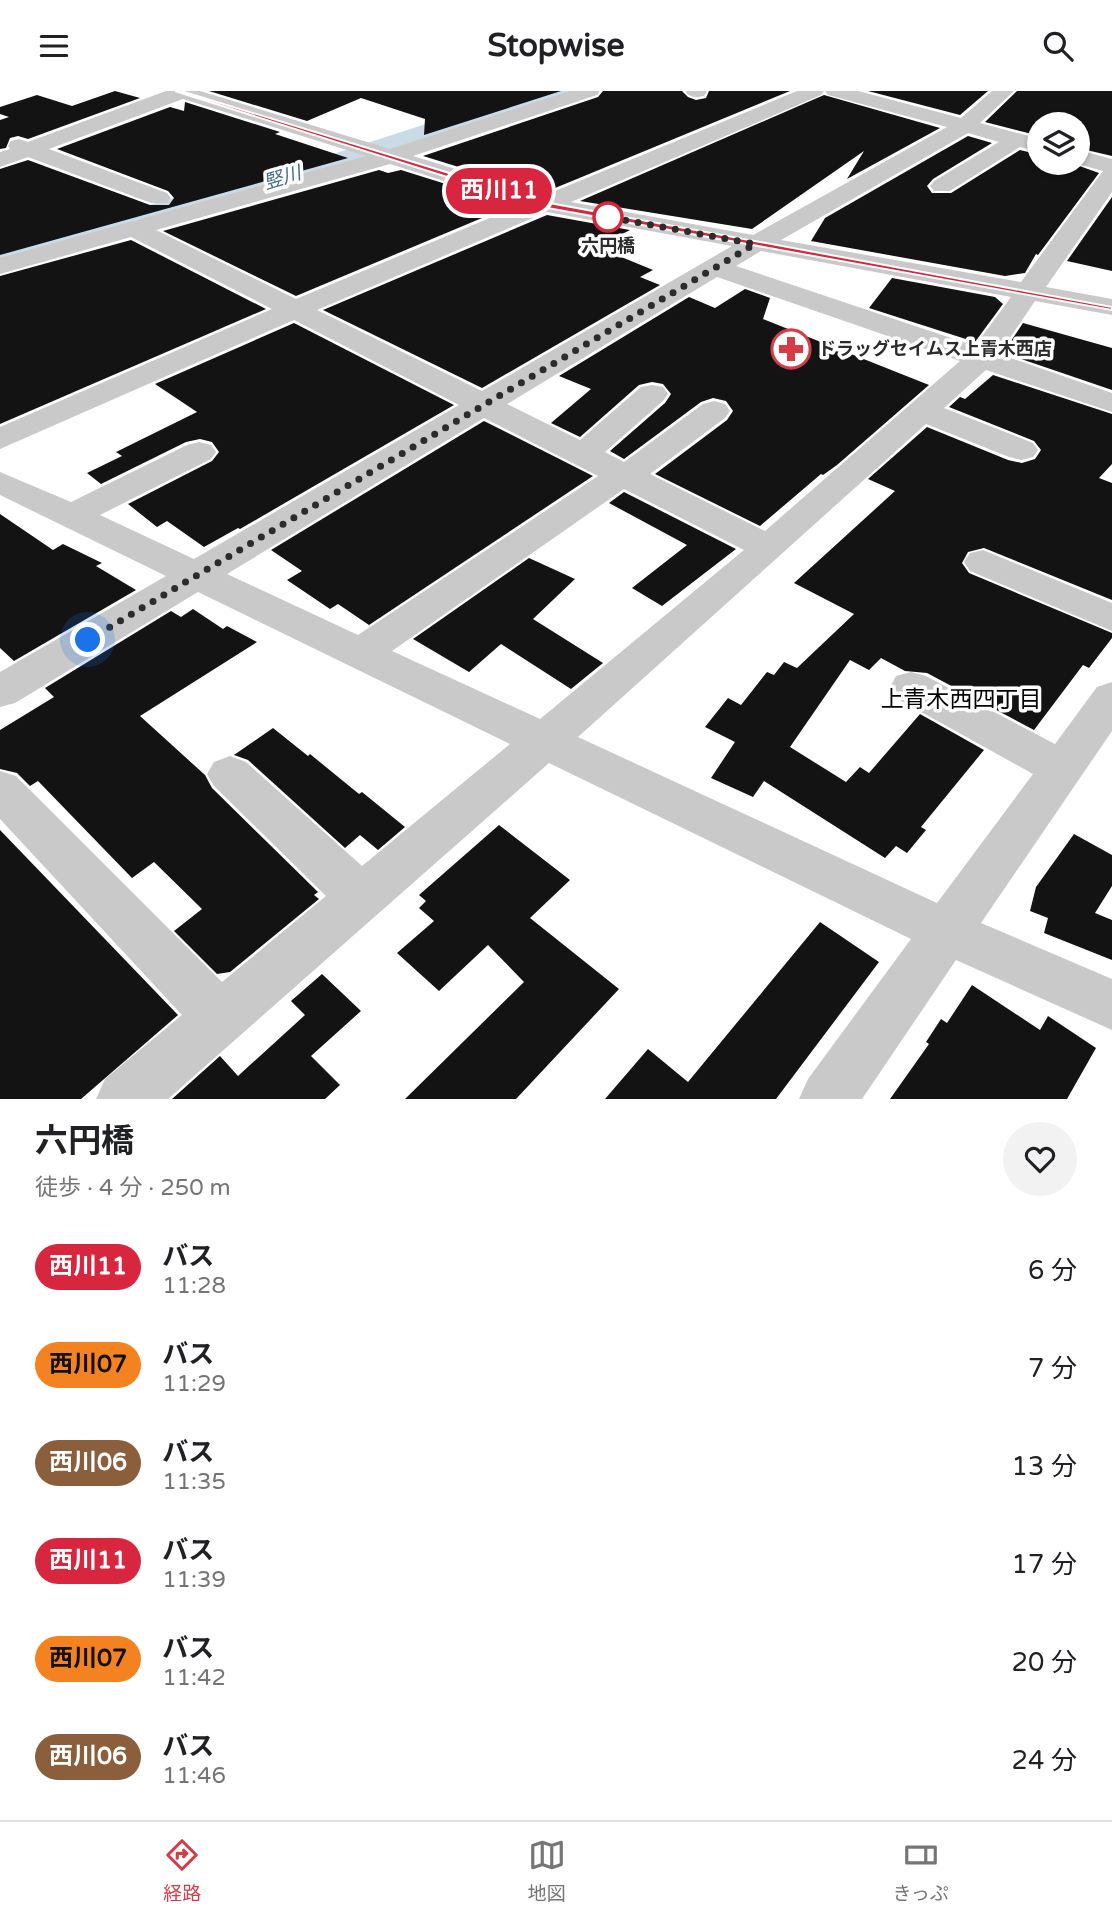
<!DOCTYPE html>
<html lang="ja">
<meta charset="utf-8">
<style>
:root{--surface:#fff;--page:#f2f2f2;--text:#202124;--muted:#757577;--line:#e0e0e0;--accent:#d53c47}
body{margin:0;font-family:"Varela Round","Noto Sans JP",sans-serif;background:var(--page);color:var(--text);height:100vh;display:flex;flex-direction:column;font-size:26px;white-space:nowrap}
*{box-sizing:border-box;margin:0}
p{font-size:23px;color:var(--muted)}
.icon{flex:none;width:38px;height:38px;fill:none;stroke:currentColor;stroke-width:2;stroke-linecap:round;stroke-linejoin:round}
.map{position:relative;height:1008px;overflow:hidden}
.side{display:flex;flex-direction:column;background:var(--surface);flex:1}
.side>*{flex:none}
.badge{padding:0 14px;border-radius:23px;font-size:24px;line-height:46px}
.fabs{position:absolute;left:1027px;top:21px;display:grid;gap:14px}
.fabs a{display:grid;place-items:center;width:63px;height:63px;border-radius:50%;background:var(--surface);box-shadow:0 2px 5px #0004;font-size:35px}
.you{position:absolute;width:35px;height:35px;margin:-18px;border:5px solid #fff;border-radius:50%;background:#1a73e8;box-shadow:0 0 0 10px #1a73e833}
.map>.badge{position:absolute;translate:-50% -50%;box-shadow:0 0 0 4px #fff}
.round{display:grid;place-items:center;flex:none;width:74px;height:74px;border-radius:37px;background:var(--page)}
.overview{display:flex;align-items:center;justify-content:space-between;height:119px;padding:0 35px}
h1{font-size:33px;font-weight:700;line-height:52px}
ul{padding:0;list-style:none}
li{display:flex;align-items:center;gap:21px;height:98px;padding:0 35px}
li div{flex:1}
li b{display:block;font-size:26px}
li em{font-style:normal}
li .badge{min-width:77px;font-weight:700;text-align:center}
header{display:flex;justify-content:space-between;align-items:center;height:91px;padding:0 35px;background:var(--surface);font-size:32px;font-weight:700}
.dock{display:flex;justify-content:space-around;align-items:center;height:98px;border-top:2px solid var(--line);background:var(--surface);font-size:19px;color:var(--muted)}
.dock a{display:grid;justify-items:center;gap:4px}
.dock .current{color:var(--accent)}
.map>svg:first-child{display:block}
.water{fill:#c8dbe7}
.building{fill:#131313}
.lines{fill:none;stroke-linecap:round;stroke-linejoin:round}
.minor{fill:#c9c9c9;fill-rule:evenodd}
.line{fill:#d7263d;stroke:#fff;stroke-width:2}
.walk{stroke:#2c2c2c;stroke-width:7;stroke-dasharray:0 12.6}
.stop-dot{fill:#fff;stroke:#d7263d;stroke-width:3.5}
.labels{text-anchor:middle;stroke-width:7;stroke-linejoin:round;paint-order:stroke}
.far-stop-label{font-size:18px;font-weight:bold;fill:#2c2c2c;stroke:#fff}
.far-poi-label{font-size:18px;font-weight:bold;fill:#2c2c2c;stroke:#fff;text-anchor:start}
.far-water-label{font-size:19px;font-style:italic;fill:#426b86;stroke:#fff}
.neighbourhood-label{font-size:23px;fill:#000;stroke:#fff}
</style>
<header><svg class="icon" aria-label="menu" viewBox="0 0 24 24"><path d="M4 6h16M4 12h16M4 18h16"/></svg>Stopwise<svg class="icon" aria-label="search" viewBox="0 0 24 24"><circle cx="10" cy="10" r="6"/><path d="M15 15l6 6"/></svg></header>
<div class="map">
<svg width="1112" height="1008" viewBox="0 0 1112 1008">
<rect width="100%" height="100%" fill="#fff"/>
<polygon class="water" points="528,0 580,0 414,53 0,172 0,155 327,65"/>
<g class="building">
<polygon points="115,0 140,7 28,48 18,45 10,47 6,57 0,58 0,29 9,26 0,23 0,16 37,4 72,15"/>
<polygon points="209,0 561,0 424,44 425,28 361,7 307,30"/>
<polygon points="603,0 682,0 688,6 696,9 706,7 709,0 790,0 543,102 423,65 598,6"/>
<polygon points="868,0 988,0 960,24"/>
<polygon points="1017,0 1112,0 1112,65 1078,57 1078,33 1040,33 1040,45 985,31"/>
<polygon points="824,4 940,37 847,88 864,60 752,138 580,110"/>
<polygon points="185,11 280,41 275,43 348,67 0,164 0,78 28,69 150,114 169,114 174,107 168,100 57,58 170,16 184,20"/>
<polygon points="968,45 992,52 933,88 927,95 932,102 951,102 1020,59 1040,64 1040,72 1071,72 1099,82 1038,164 1036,163 1025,182 1005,185 811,150 825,127"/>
<polygon points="379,79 388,82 401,79 513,114 296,205 163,140"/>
<polygon points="1112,106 1112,180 1067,170"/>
<polygon points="547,124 630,139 597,156 653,179 640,186 660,194 482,297 323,219"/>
<polygon points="131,149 266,218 0,333 0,185"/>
<polygon points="892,187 995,206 1003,213 975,251 869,217"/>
<polygon points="745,198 770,207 763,228 929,294 837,374 823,384 821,383 760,435 655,383 727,329 733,320 726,310 713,307 701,311 624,368 610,360 665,312 671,303 663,293 652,291 639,294 580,346 551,332 591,298 559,285 689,206 715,217"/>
<polygon points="294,232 454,314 240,438 238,437 204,456 167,430 157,436 128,413 212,370 219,361 212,351 200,348 186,351 101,393 87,382 122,365 116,361 197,321 155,293"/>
<polygon points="1023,232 1112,257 1112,299 1015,266 1018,263 1005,259"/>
<polygon points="993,284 1112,323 1112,373 1099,387 1112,392 1112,509 984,457 968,461 962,472 969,482 1112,542 1112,547 1089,577 1083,574 1034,639 927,582 905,580 881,567 869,579 850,569 790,656 846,691 860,676 869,682 920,623 984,659 921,736 926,739 907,762 896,755 885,767 764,690 753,706 711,687 735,651 705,636 728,607 741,614 767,581 774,584 784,571 797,577 854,523 794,492 895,400 868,388 927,336 1008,369 1022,372 1035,368 1041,359 1034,350 949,316 960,306 965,308"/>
<polygon points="484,330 593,385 369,534 338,513 330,518 287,489 302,480 271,459"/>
<polygon points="624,401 736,458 662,515 632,497 687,454 609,412"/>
<polygon points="0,423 53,459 63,453 102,472 96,475 136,499 14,570 0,557"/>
<polygon points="529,467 575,488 533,528 603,572 571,598 501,553 469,581 413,548"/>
<polygon points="193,518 223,538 227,535 257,551 140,625 205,684 212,697 318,801 314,804 319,808 230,881 217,883 174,840 202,818 154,771 132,787 38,690 30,695 17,682 0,678 0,639 54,606 45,597 171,520 181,526"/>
<polygon points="273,637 308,665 310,663 359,703 362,701 405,736 378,759 360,744 345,757 248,669 234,664"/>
<polygon points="499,734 570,789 530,827 619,898 516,1008 405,1008 524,891 488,854 439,900 397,862 434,830 419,817 426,810 419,804"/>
<polygon points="0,739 178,924 81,1008 0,1008"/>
<polygon points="1074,743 1112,764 1112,795 1095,822 1112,829 1112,869 1044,842 1048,827 1030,820 1036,796"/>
<polygon points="820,831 879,871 776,1008 605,1008 648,958 688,991"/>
<polygon points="322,883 361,920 311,965 340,994 325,1008 172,1008 220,965 238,985 305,924 291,910"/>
<polygon points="972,894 1040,939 1048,925 1096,957 1067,1008 890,1008 929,953 926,951 941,928 947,932"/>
</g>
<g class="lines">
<g class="minor">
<path d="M166,0H200L390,58L570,0H600L597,4L413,65L543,105L797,0H824L821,4L571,111L753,144L947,36L828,4L825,0H858L961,27L992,0H1014L980,32L1040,48V61L1020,56L950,100H934L930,95L934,90L999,51L968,42L781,149L1021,191L1103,80L1074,72H1078V59L1112,68V101L1046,196L1112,208V224L1035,210L999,263L1112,302V321L986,279L944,317L1033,352L1038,359L1033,366L1021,369L1009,366L926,333L578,646L937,812L1033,683L896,607L890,596L896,585L911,581L926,585L1055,653L1097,596L1112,591V640L981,832L1112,888V939L956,869L862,1008H799L808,988L911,848L549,672L168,1008H96L105,988L182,924L0,728V680L16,685L222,891L326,805L214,695L207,683L214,671L230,665L246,671L362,775L510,653L198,501L15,612L0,616V581L166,485L0,404V381L71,411L187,354L199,351L211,354L216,361L211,368L100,424L194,468L459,314L294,229L0,358V336L272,218L131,146L0,183V167L366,65L183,8L49,58L167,102L171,107L167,112H151L28,66L0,76V61L10,58L8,55L11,50L19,48L28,51ZM390,73L521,114L296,208L156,139ZM547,121L732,155L482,300L317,219ZM761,160L1011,206L975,255L736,175ZM717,186L960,270L765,440L650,383L725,327L730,320L725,313L714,310L703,313L624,371L605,361L663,310L668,303L663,296L652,294L641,296L580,349L507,313ZM484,327L598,385L358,544L227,483ZM624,398L744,459L540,628L392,560Z"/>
<path d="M685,0H706L707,1L704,5C696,7 690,7 685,0Z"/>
<polygon points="983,459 1112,512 1112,540 970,480 964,471 970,462"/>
</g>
</g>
<polygon class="line" points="175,0 181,0 544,111 1112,216 1112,219 542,116"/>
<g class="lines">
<polyline class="walk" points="88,549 755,153 608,126"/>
</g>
<defs>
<g id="pharmacy-ring" transform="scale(2.0125)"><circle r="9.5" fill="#fff" stroke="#d53c47" stroke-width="1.5"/><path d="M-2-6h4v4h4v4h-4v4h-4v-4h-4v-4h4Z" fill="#d53c47"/></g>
</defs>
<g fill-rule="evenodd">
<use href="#pharmacy-ring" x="791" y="258"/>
</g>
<circle class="stop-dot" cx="608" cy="126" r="14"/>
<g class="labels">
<g class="far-stop-label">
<text x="608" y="161">六円橋</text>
</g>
<g class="far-poi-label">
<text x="818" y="264">ドラッグセイムス上青木西店</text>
</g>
<g class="far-water-label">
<text transform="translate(282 86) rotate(-17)" y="7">竪川</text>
</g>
<g class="neighbourhood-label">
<text x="961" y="616">上青木西四丁目</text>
</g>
</g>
</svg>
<div class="fabs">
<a><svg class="icon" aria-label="layers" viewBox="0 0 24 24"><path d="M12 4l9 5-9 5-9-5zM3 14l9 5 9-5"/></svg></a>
</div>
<div class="you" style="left:88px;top:549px"></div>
<b class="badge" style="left:499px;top:100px;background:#d7263d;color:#fff">西川11</b>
</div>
<section class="side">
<div class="overview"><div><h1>六円橋</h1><p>徒歩 · 4 分 · 250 m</p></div><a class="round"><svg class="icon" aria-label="heart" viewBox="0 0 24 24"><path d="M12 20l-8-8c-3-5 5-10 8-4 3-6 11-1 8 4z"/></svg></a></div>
<ul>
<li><span class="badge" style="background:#d7263d;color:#fff">西川11</span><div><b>バス</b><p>11:28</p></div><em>6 分</em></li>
<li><span class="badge" style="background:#f58220;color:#111">西川07</span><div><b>バス</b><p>11:29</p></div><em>7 分</em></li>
<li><span class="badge" style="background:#8b5e3c;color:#fff">西川06</span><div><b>バス</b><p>11:35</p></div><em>13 分</em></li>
<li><span class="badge" style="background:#d7263d;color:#fff">西川11</span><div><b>バス</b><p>11:39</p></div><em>17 分</em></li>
<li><span class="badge" style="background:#f58220;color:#111">西川07</span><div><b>バス</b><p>11:42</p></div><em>20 分</em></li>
<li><span class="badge" style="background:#8b5e3c;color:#fff">西川06</span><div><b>バス</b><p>11:46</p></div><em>24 分</em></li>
</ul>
</section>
<nav class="dock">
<a class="current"><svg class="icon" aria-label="directions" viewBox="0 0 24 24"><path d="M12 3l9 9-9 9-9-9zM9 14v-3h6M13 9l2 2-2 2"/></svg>経路</a>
<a><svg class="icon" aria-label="map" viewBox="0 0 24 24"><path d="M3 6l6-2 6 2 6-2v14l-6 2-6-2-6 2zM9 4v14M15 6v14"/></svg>地図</a>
<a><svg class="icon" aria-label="tickets" viewBox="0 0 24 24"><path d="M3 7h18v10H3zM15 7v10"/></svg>きっぷ</a>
</nav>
